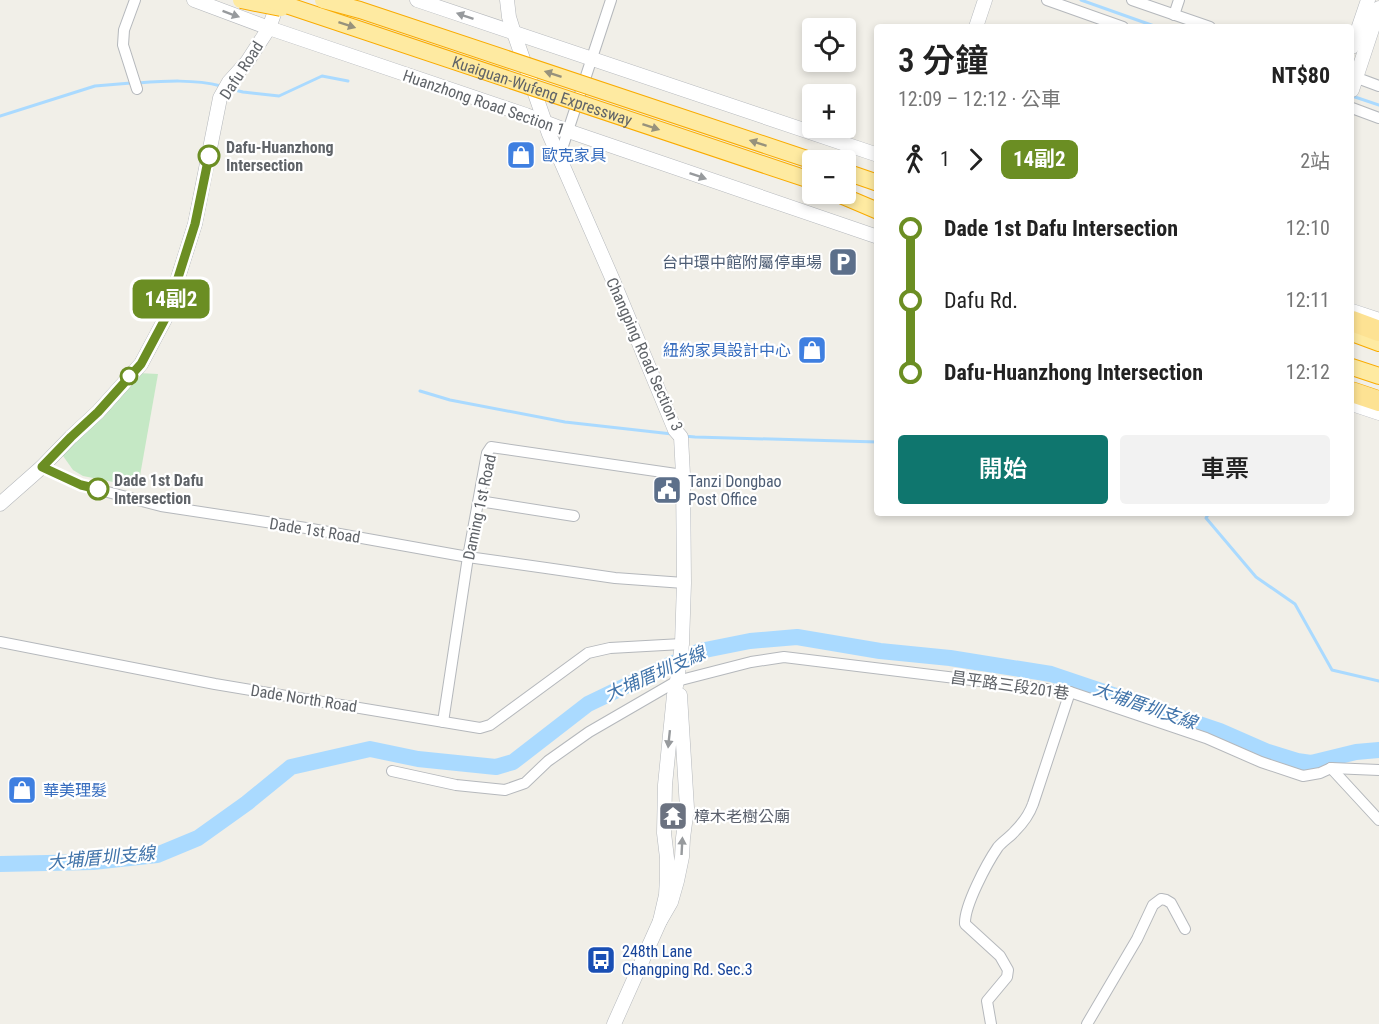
<!DOCTYPE html>
<html lang="zh-TW">
<meta charset="utf-8">
<style>
:root{--surface:#fff;--page:#f2f2f2;--text:#222;--muted:#767676;--accent:#0f766e}
body{margin:0;font-family:"Roboto Condensed","Noto Sans TC",sans-serif;background:var(--page);color:var(--text);height:100vh;display:flex;flex-direction:column;font-size:22px;white-space:nowrap}
*{box-sizing:border-box;margin:0}
p{font-size:20px;color:var(--muted)}
.icon{flex:none;width:33px;height:33px;fill:none;stroke:currentColor;stroke-width:2;stroke-linecap:round;stroke-linejoin:round}
.map{position:relative;flex:1;overflow:hidden}
.details{position:absolute;left:874px;top:24px;width:480px;height:492px;display:flex;flex-direction:column;background:var(--surface);border-radius:6px;box-shadow:0 3px 9px #0003}
.details>*{flex:none}
.badge{padding:0 12px;border-radius:9px;font-size:21px;line-height:39px}
.tools{position:absolute;left:802px;top:18px;display:grid;gap:12px}
.tools a{display:grid;place-items:center;width:54px;height:54px;border-radius:6px;background:var(--surface);box-shadow:0 3px 9px #0003;font-size:30px}
.map>.badge{position:absolute;translate:-50% -50%;box-shadow:0 0 0 3px #fff}
.legs{display:flex;align-items:center;gap:9px;height:66px;padding:0 24px;font-size:20px}
.legs p{margin-inline-start:auto}
.overview{display:flex;align-items:center;justify-content:space-between;height:102px;padding:0 24px}
h1{font-size:33px;font-weight:600;line-height:45px}
.cta{display:flex;gap:12px;margin-top:auto;padding:12px 24px}
.cta a{flex:1;height:69px;border-radius:6px;background:var(--accent);color:#fff;font-size:24px;font-weight:600;line-height:69px;text-align:center}
.cta a+a{background:var(--page);color:var(--text)}
ul{padding:0 24px;list-style:none}
li{display:flex;align-items:center;gap:21px;height:72px;font-size:22px}
li i{display:grid;place-items:center;width:9px;height:100%;margin:0 8px;background:currentColor}
li i::after{content:'';width:15px;height:15px;margin:-8px;border:4px solid;border-radius:50%;background:var(--surface)}
li p{margin-inline-start:auto}
li:first-child i{background:linear-gradient(#0000 50%,currentColor 0)}
li:last-child i{background:linear-gradient(currentColor 50%,#0000 0)}
.map>svg:first-child{display:block}
.green{fill:#c5e8c5}
.lines{fill:none;stroke-linecap:round;stroke-linejoin:round}
.stream{stroke:#aadaff;stroke-width:3}
.river{stroke:#aadaff;stroke-width:16}
.minor-casing{stroke:#b5b8bc;stroke-width:12}
.tertiary-casing{stroke:#b5b8bc;stroke-width:15}
.trunk-casing{stroke:#f9ab00;stroke-width:18}
.motorway-casing{stroke:#f9ab00;stroke-width:21}
.minor{stroke:#fff;stroke-width:10}
.tertiary{stroke:#fff;stroke-width:14}
.trunk{stroke:#feeaa1;stroke-width:16}
.motorway{stroke:#fde293;stroke-width:20}
.trunk-bridge-casing{stroke:#f9ab00;stroke-width:18;stroke-linecap:butt}
.trunk-bridge{stroke:#feeaa1;stroke-width:16}
.oneway{fill:#979a9d}
.oneway2{fill:#97927c}
.line-1-casing{stroke:#fff;stroke-width:14}
.line-1{stroke:#6b8e23;stroke-width:9}
.stop-1-dot{fill:#fff;stroke:#6b8e23;stroke-width:3}
.labels{text-anchor:middle;stroke-width:4.5;stroke-linejoin:round;paint-order:stroke}
.street-label{font-size:16px;fill:#5f6368;stroke:#fff}
.stop-label{font-size:16px;font-weight:bold;fill:#5f6368;stroke:#fff;text-anchor:start}
.shop-label{font-size:16px;fill:#366cbe;stroke:#fff;text-anchor:start}
.service-label{font-size:16px;fill:#4e5e75;stroke:#fff;text-anchor:end}
.worship-label{font-size:16px;fill:#5b616d;stroke:#fff;text-anchor:start}
.transit-label{font-size:16px;fill:#164399;stroke:#fff;text-anchor:start}
.water-label{font-size:18px;font-style:italic;fill:#4174aa;stroke:#fff}
</style>
<div class="map">
<svg width="1379" height="1024" viewBox="0 0 1379 1024">
<rect width="100%" height="100%" fill="#f1efe8"/>
<polygon class="green" points="138,373 158,374 138,487 83,476 73,470 61,453"/>
<g class="lines">
<g class="stream">
<polyline points="1081,0 1157,27"/>
<path d="M138,83C165,81 194,79 221,86"/>
<polyline points="230,89 243,92 279,96 322,76 348,81"/>
<polyline points="1352,96 1379,105"/>
<polyline points="0,116 95,86 131,83"/>
<polyline points="420,391 450,400 565,422 672,434"/>
<polyline points="684,436 695,437 878,442"/>
<polyline points="1209,513 1206,518 1256,577 1295,604 1332,670 1379,681"/>
</g>
<polyline class="river" points="0,864 93,862 157,855 198,838 247,803 291,767 370,749 418,759 496,767 513,762 588,704 667,666 700,651 750,641 797,637 880,651 950,658 1051,674 1220,731 1268,752 1297,761 1311,763 1356,752 1379,750"/>
<g class="minor-casing">
<g id="minor">
<polyline points="135,0 124,30 123,45 137,89"/>
<polyline points="1047,0 1123,27"/>
<polyline points="1132,0 1210,27"/>
<polyline points="1174,15 1179,0"/>
<polyline points="1352,76 1379,86"/>
<polyline points="1352,108 1379,118"/>
<polyline points="559,158 611,0"/>
<polyline points="42,467 81,485 161,506 306,528 468,557 546,568 615,578 684,583"/>
<polyline points="479,501 574,516"/>
<polyline points="0,642 215,684 480,728 490,725 588,653 610,648 682,644"/>
<polyline points="443,722 468,557 487,453 491,447 683,475"/>
<polyline points="1331,768 1379,820"/>
<polyline points="1331,768 1379,770"/>
<polyline points="392,771 456,785 505,790 525,783 548,761 589,732 677,681 751,662 784,657 1070,692 1206,738 1261,762 1303,776 1320,773 1331,768"/>
<path d="M991,1024L987,1001L1007,977L1008,970L1000,956L965,924C964,906 987,863 998,847C1003,841 1010,837 1015,831C1023,823 1029,815 1033,804L1070,692"/>
<polyline points="1087,1024 1137,939 1153,905 1161,899 1166,900 1171,903 1185,929"/>
</g>
</g>
<g class="tertiary-casing">
<g id="tertiary">
<polyline points="194,0 269,28 526,115 568,131 878,237"/>
<polyline points="417,0 878,155"/>
<polyline points="507,0 509,17 514,33 549,134 612,278 675,430 681,437 683,475 684,583 682,644 677,681 674,695 665,785 664,833 667,858 667,878 666,895 660,921"/>
<polyline points="976,27 985,0"/>
<polyline points="1352,47 1368,0"/>
<polyline points="1352,90 1379,8"/>
<polyline points="1352,311 1379,320"/>
<polyline points="1352,404 1379,413"/>
<polyline points="0,504 42,467 71,437 98,412 141,364 165,319 195,224 220,98 229,82 247,62 269,28 275,11 284,1"/>
<polyline points="614,1024 660,921 671,902 677,881 682,857 683,838 687,808 680,695"/>
</g>
</g>
<g class="trunk-casing">
<g id="trunk">
<polyline points="846,172 878,183"/>
<polyline points="838,194 878,211"/>
<polyline points="1352,333 1379,343"/>
<polyline points="1352,367 1379,376"/>
</g>
</g>
<g class="motorway-casing">
<g id="motorway">
<polyline points="1352,321 1379,331"/>
<polyline points="1352,392 1379,401"/>
</g>
</g>
<use href="#minor" class="minor"/>
<use href="#tertiary" class="tertiary"/>
<use href="#trunk" class="trunk"/>
<use href="#motorway" class="motorway"/>
<g class="trunk-bridge-casing">
<g id="trunk-bridge">
<polyline points="241,0 281,8"/>
<path id="s1" d="M271,0L813,181"/>
<polyline points="323,0 360,10 813,161"/>
</g>
</g>
<use href="#trunk-bridge" class="trunk-bridge"/>
</g>
<defs><path id="oneway-solid" d="M-6-.8H1V-3.2L6.5 0L1 3.2V.8H-6Z" transform="scale(1.5)"/></defs>
<g class="oneway">
<use href="#oneway-solid" transform="translate(231 14) rotate(20)"/>
<use href="#oneway-solid" transform="translate(465 16) rotate(-161)"/>
<use href="#oneway-solid" transform="translate(698 176) rotate(19)"/>
<use href="#oneway-solid" transform="translate(669 739) rotate(96)"/>
<use href="#oneway-solid" transform="translate(682 846) rotate(-87)"/>
</g>
<g class="oneway2">
<use href="#oneway-solid" transform="translate(347 25) rotate(18)"/>
<use href="#oneway-solid" transform="translate(553 74) rotate(-162)"/>
<use href="#oneway-solid" transform="translate(651 127) rotate(18)"/>
<use href="#oneway-solid" transform="translate(758 143) rotate(-162)"/>
</g>
<g class="lines">
<g class="line-1-casing">
<polyline id="line-1" points="98,489 81,485 42,467 71,437 98,412 141,364 165,319 195,224 209,156"/>
</g>
<use href="#line-1" class="line-1"/>
</g>
<defs>
<g id="shop-square" transform="scale(1.5)"><rect x="-9" y="-9" width="18" height="18" rx="4" fill="#3f7fe0" stroke="#fff"/><path d="M-5-2.5h2.3a2.7 3.5 0 0 1 5.4 0H5L5.5 6h-11ZM-1.5-2.5h3a1.5 2.3 0 0 0-3 0Z" fill="#fff"/></g>
<g id="parking-square" transform="scale(1.5)"><rect x="-9" y="-9" width="18" height="18" rx="4" fill="#5c6f8a" stroke="#fff"/><path d="M-3.5-5.5H1a3.5 3.5 0 0 1 0 7H-1V5.5H-3.5ZM-1-3.4V-.6H.8a1.4 1.4 0 0 0 0-2.8Z" fill="#fff"/></g>
<g id="civic-square" transform="scale(1.5)"><rect x="-9" y="-9" width="18" height="18" rx="4" fill="#5c6f8a" stroke="#fff"/><path d="M-.6-6.5H3V-4.5H.6V-3L4-1V1h2V6H-6V1h2V-1L-.6-3ZM-1.2 2.5V6h2.4V2.5Z" fill="#fff"/></g>
<g id="temple-square" transform="scale(1.5)"><rect x="-9" y="-9" width="18" height="18" rx="4" fill="#6b7280" stroke="#fff"/><path d="M0-6L5-2H3V0L6.5 2.5H4V6H1.5V3h-3V6H-4V2.5H-6.5L-3 0V-2H-5Z" fill="#fff"/></g>
<g id="bus-square" transform="scale(1.5)"><rect x="-9" y="-9" width="18" height="18" rx="4" fill="#1a4fb4" stroke="#fff"/><path d="M-5-6H5V4H4V6H2V4H-2V6H-4V4H-5ZM-3.5-4V0h7V-4ZM-3.5 1.2v1.5H-2V1.2ZM2 1.2v1.5H3.5V1.2Z" fill="#fff"/></g>
</defs>
<g fill-rule="evenodd">
<use href="#shop-square" x="521" y="155"/>
<use href="#parking-square" x="843" y="262"/>
<use href="#shop-square" x="812" y="350"/>
<use href="#civic-square" x="667" y="490"/>
<use href="#shop-square" x="22" y="790"/>
<use href="#temple-square" x="673" y="816"/>
<use href="#bus-square" x="601" y="960"/>
</g>
<g class="stop-1-dot">
<circle cx="209" cy="156" r="10"/>
<circle cx="129" cy="376" r="8"/>
<circle cx="98" cy="489" r="10"/>
</g>
<g class="labels">
<g class="street-label">
<text transform="translate(241 70) rotate(-57)" y="6">Dafu Road</text>
<text dy="6" stroke="none"><textPath href="#s1" startOffset="286">Kuaiguan-Wufeng Expressway</textPath></text>
<text transform="translate(484 102) rotate(19)" y="6">Huanzhong Road Section 1</text>
<text transform="translate(645 354) rotate(66)" y="6">Changping Road Section 3</text>
<text transform="translate(479 507) rotate(-78)" y="6">Daming 1st Road</text>
<text transform="translate(315 530) rotate(9)" y="6">Dade 1st Road</text>
<text transform="translate(1010 685) rotate(8)" y="6">昌平路三段201巷</text>
<text transform="translate(304 698) rotate(9)" y="6">Dade North Road</text>
</g>
<g class="stop-label">
<text x="226" y="153">Dafu-Huanzhong<tspan x="226" dy="18">Intersection</tspan></text>
<text x="114" y="486">Dade 1st Dafu<tspan x="114" dy="18">Intersection</tspan></text>
</g>
<g class="shop-label">
<text x="542" y="161">歐克家具</text>
<text x="791" y="356" text-anchor="end">紐約家具設計中心</text>
<text x="43" y="796">華美理髮</text>
</g>
<g class="service-label">
<text x="822" y="268">台中環中館附屬停車場</text>
<text x="688" y="487" text-anchor="start">Tanzi Dongbao<tspan x="688" dy="18">Post Office</tspan></text>
</g>
<g class="worship-label">
<text x="694" y="822">樟木老樹公廟</text>
</g>
<g class="transit-label">
<text x="622" y="957">248th Lane<tspan x="622" dy="18">Changping Rd. Sec.3</tspan></text>
</g>
<g class="water-label">
<text transform="translate(655 674) rotate(-24)" y="6">大埔厝圳支線</text>
<text transform="translate(1145 706) rotate(19)" y="6">大埔厝圳支線</text>
<text transform="translate(101 858) rotate(-5)" y="6">大埔厝圳支線</text>
</g>
</g>
</svg>
<div class="tools">
<a><svg class="icon" aria-label="locate" viewBox="0 0 24 24"><circle cx="12" cy="12" r="6"/><path d="M12 2v4M12 18v4M2 12h4M18 12h4"/></svg></a>
<a>+</a>
<a>−</a>
</div>
<b class="badge" style="left:171px;top:299px;background:#6b8e23;color:#fff">14副2</b>
<section class="details">
<div class="overview"><div><h1>3 分鐘</h1><p>12:09 – 12:12 · 公車</p></div><b>NT$80</b></div>
<div class="legs"><svg class="icon" aria-label="walk" viewBox="0 0 24 24"><circle cx="13" cy="4" r="2"/><path d="M13 8l-2 6 4 7M11 14l-3 7M7 12l3-4h3l4 4"/></svg>1<svg class="icon" aria-label="forward" viewBox="0 0 24 24"><path d="M9 5l7 7-7 7"/></svg><b class="badge" style="background:#6b8e23;color:#fff">14副2</b><p>2站</p></div>
<ul>
<li><i style="color:#6b8e23"></i><b>Dade 1st Dafu Intersection</b><p>12:10</p></li>
<li><i style="color:#6b8e23"></i><span>Dafu Rd.</span><p>12:11</p></li>
<li><i style="color:#6b8e23"></i><b>Dafu-Huanzhong Intersection</b><p>12:12</p></li>
</ul>
<div class="cta"><a>開始</a><a>車票</a></div>
</section>
</div>
